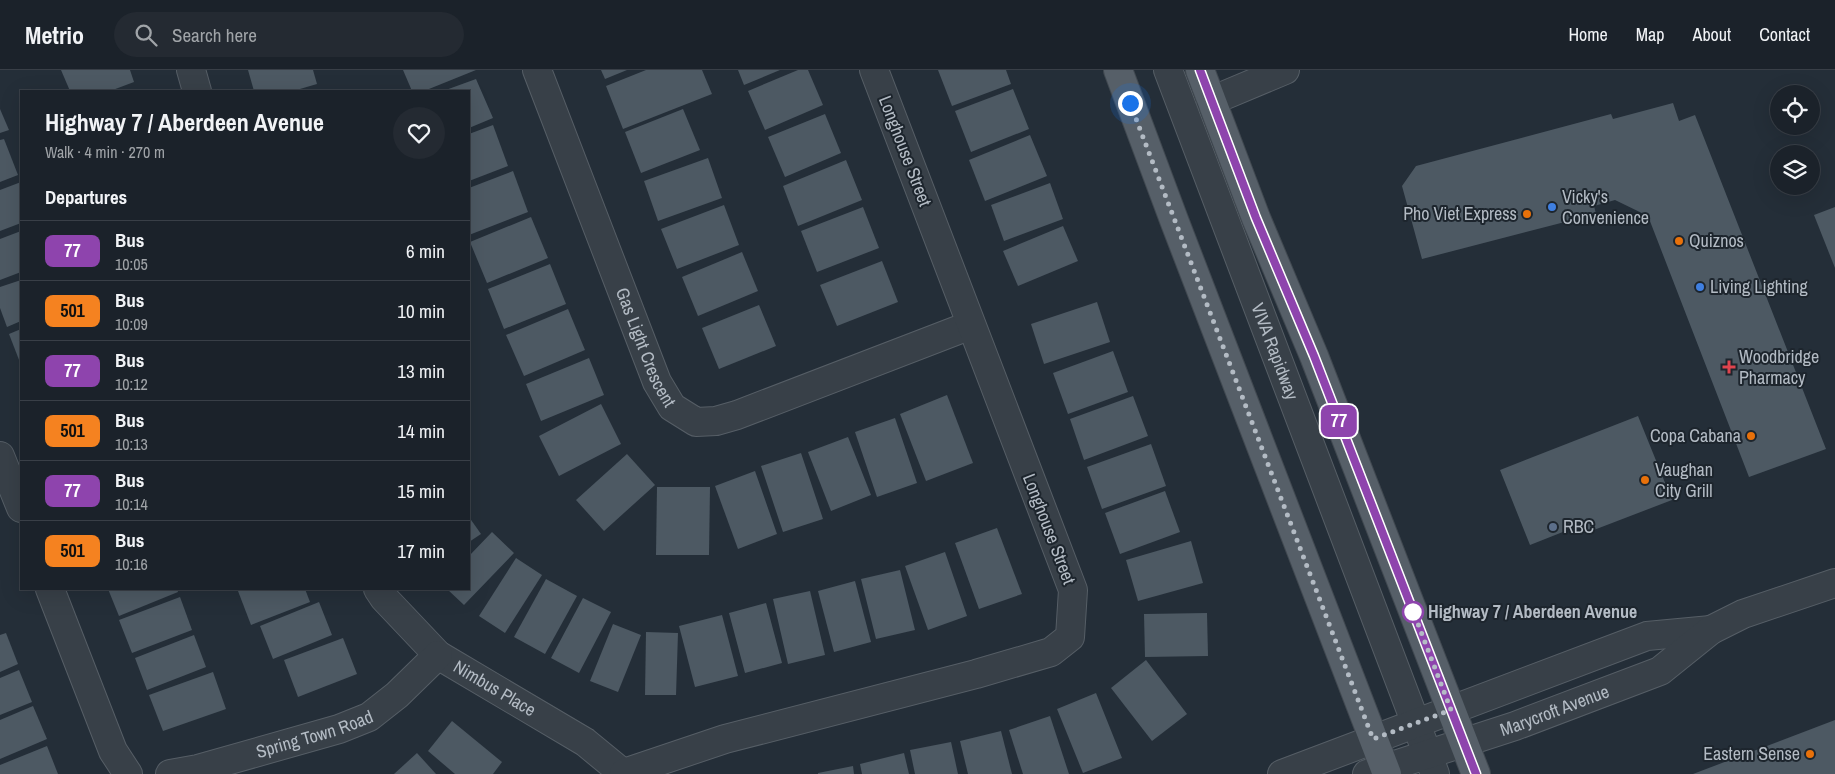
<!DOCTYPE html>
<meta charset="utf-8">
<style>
:root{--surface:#1b222a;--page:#242a32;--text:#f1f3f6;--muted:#a0a4a8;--line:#393f47}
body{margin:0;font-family:"Archivo Narrow",sans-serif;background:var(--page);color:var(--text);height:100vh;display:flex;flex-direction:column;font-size:19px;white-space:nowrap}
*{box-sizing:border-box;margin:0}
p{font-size:16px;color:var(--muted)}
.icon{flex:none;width:28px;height:28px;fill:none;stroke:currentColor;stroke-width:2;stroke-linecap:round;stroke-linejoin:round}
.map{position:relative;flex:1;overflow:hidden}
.panel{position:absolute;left:20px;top:20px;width:450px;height:500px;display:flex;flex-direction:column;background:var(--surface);border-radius:0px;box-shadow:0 5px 20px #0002,0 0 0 1px var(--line)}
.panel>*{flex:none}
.badge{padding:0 10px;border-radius:8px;font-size:18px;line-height:32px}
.buttons{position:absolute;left:1770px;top:15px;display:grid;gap:10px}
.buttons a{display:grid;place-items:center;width:50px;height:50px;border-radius:50%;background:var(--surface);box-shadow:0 5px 20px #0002,0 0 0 1px var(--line);font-size:25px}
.you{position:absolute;width:25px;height:25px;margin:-12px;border:4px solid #fff;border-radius:50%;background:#1a73e8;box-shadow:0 0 0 8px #1a73e833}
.map>.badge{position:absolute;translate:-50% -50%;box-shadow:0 0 0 2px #fff}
h2{padding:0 25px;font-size:19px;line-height:45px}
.round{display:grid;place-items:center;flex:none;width:52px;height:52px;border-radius:26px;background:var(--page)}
.summary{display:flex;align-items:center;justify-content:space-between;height:85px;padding:0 25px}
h1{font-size:24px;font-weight:700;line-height:38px}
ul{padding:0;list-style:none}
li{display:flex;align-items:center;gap:15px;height:60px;padding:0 25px;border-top:1px solid var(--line)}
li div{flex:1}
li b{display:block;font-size:19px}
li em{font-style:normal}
li .badge{min-width:55px;font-weight:700;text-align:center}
header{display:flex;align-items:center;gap:30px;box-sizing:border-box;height:70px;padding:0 25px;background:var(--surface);border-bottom:1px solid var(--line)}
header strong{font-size:24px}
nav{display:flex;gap:28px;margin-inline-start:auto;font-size:18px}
.search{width:350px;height:45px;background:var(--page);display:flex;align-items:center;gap:12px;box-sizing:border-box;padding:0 18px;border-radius:28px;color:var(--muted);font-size:19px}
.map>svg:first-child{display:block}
.building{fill:#4d5963}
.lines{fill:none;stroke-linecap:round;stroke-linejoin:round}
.minor-casing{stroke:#565e66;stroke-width:30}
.major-casing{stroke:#414951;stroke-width:30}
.minor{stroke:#384048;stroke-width:28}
.major{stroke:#565f68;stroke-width:28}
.line-casing{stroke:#fff;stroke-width:11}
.line{stroke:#8e44ad;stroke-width:8}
.walk{stroke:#b3bbc4;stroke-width:5;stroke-dasharray:0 9}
.shop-dot{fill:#3f7fe0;stroke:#1d252d;stroke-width:2}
.food-dot{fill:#e8710a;stroke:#1d252d;stroke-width:2}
.health-dot{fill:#e0444e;stroke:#1d252d;stroke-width:2}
.service-dot{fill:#5c6f8a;stroke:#1d252d;stroke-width:2}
.stop-dot{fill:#fff;stroke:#8e44ad;stroke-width:2.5}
.labels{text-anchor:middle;stroke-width:4;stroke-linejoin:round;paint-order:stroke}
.street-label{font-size:18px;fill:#b3bbc4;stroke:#1d252d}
.poi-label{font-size:18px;fill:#b3bbc4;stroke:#1d252d;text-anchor:start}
.stop-label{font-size:18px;font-weight:bold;fill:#b3bbc4;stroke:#1d252d;text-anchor:start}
</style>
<header>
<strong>Metrio</strong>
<div class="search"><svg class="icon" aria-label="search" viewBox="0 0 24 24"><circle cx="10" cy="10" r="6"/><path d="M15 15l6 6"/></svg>Search here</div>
<nav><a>Home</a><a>Map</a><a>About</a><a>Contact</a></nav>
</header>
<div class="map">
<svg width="1835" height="704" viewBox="0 0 1835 704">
<rect width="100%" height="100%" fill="#242e38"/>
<g class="building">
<polygon points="61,0 130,0 134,12 110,21 70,21"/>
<polygon points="248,0 313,0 317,14 293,21 254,21"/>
<polygon points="403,0 476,0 424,21 412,21"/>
<polygon points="601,0 627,0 605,9"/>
<polygon points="646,0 702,0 712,24 623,59 606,16"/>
<polygon points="738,0 780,0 744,15"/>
<polygon points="798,0 808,0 823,35 765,60 748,21"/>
<polygon points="938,0 1006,0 1011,14 952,36"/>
<polygon points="476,9 493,48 469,58 469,21 443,21"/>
<polygon points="1013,19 1029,59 971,82 955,41"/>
<polygon points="1673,33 1679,51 1695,45 1826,379 1749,407 1648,146 1615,130 1594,136 1596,144 1422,189 1402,116 1416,96 1611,44 1613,49"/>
<polygon points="0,39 9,60 0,63"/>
<polygon points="683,39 700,80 641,103 625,62"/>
<polygon points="825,44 841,83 785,107 768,67"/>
<polygon points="493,55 508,96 469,111 469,64"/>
<polygon points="1030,65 1047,106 985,131 969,90"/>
<polygon points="4,69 18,105 0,112 0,70"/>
<polygon points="708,88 722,128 658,151 644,111"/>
<polygon points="846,90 862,130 798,156 783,116"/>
<polygon points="513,101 528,142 469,165 469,118"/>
<polygon points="21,112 21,153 0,161 0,120"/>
<polygon points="1050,113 1063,149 1004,171 991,135"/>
<polygon points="724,135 739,175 677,199 661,159"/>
<polygon points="863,137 879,178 817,202 801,161"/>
<polygon points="1835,137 1835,198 1814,145"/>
<polygon points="531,147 548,188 487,213 470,172"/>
<polygon points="1063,156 1078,191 1018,216 1003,181"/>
<polygon points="21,161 21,202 0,210 0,169"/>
<polygon points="742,182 758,221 698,246 682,207"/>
<polygon points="882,191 898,232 837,256 820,215"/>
<polygon points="550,194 566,234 504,259 488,219"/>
<polygon points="21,210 21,251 7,257 0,238 0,217"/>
<polygon points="1097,232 1110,272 1044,294 1031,254"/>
<polygon points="759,235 776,276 719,299 702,258"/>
<polygon points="568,239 585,280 524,306 506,265"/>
<polygon points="21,259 21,295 9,264"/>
<polygon points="1113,281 1128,322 1068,344 1053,303"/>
<polygon points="589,288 604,325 541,351 526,314"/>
<polygon points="947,325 973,393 926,411 900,344"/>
<polygon points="1133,326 1148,366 1084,390 1070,349"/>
<polygon points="601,334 621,374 559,406 539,366"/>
<polygon points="1638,346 1672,430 1586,463 1583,454 1530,475 1500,400"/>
<polygon points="895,348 917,413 877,427 855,362"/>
<polygon points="848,367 871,425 831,441 808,382"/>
<polygon points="1151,374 1166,416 1102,439 1087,397"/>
<polygon points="801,383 823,449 783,462 761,396"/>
<polygon points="627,384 655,415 604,461 576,430"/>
<polygon points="755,401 777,464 738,479 715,416"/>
<polygon points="657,417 710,417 709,485 656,485"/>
<polygon points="1165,421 1180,462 1120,484 1105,443"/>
<polygon points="469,447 481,464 469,472"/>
<polygon points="997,458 1022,524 979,539 955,473"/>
<polygon points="492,462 514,483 464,535 447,519 469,519 469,486"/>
<polygon points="1191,471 1203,513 1138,531 1126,490"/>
<polygon points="945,482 967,546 928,560 905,496"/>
<polygon points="516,488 542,505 505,563 479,546"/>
<polygon points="900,500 915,560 876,569 861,509"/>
<polygon points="546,509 577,526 545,584 514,567"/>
<polygon points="855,511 871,572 834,582 818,521"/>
<polygon points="108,519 177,519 178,522 119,546"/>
<polygon points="244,519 305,519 310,532 251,555 238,521"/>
<polygon points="810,521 825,585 788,594 773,529"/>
<polygon points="180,527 192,560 132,583 119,550"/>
<polygon points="583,528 611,542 579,603 551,588"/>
<polygon points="319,532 332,565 273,589 260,556"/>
<polygon points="766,533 782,593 745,603 729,543"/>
<polygon points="1207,543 1208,586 1145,587 1144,544"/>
<polygon points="722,545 738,606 695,617 679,556"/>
<polygon points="613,554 641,565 618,622 590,611"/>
<polygon points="646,562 678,563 676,625 645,625"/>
<polygon points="6,563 18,594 0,602 0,565"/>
<polygon points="194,565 206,597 147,620 135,588"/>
<polygon points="343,568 357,604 298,627 284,590"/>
<polygon points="1146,590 1187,644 1152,671 1111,618"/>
<polygon points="19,600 32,632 0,645 0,608"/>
<polygon points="213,602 226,639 163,661 149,625"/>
<polygon points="1096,623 1122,688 1083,703 1057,639"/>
<polygon points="33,636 47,669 0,689 0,650"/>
<polygon points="1050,646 1069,704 1023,704 1009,660"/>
<polygon points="1835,650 1835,704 1693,704"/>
<polygon points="452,651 502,692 493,704 455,704 428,681"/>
<polygon points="1001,661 1012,704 968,704 960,671"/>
<polygon points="951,672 958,704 915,704 910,680"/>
<polygon points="47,676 58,704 0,704 0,695"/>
<polygon points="417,683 436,704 394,704"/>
<polygon points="904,683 909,704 862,704 860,694"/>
<polygon points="853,696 854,704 818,704 818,703"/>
</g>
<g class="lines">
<g class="minor-casing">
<g id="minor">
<polyline points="191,0 197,21"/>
<path id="s1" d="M537,0L657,312L672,337L696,352L716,351L737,345L971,255"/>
<path id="s2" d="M1168,0L1435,704"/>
<polyline points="1211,31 1285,0"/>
<polyline points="0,386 21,438"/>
<polyline points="50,519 113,681 128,704"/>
<path id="s3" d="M378,519L384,528L438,585L585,672L624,704"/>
<polyline points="624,703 725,669 976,604 1051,582 1070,567 1073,520 874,0"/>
<path id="s4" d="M170,704L198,699L339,659L369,647L397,625L438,585"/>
<polyline points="1282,704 1647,566 1711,560"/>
<path id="s5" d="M1367,704L1515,656L1660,601L1711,560L1743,544L1835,513"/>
</g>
</g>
<g class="major-casing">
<g id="major">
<polyline points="1118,0 1174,150 1387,704"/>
<polyline points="1200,0 1256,148 1314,286 1476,704"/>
</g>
</g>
<use href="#minor" class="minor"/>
<use href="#major" class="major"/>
</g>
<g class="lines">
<g class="line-casing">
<polyline id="line" points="1200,0 1256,148 1314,286 1476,704"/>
</g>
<use href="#line" class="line"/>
<polyline class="walk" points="1130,33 1373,669 1451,640 1410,533 1413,542"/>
</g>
<g class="shop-dot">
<circle cx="1552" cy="137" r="5"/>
<circle cx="1700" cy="217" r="5"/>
</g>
<g class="food-dot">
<circle cx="1527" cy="144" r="5"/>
<circle cx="1679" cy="171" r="5"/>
<circle cx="1751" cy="366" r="5"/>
<circle cx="1645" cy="410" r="5"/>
<circle cx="1810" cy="684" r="5"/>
</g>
<path class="health-dot" d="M1726.5 289.5h5v5h5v5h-5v5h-5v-5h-5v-5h5z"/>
<circle class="service-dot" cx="1553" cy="457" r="5"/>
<circle class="stop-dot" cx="1413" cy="542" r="10"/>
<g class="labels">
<g class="street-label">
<text transform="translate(905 81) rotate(69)" y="6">Longhouse Street</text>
<text dy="6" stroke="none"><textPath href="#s1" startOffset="298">Gas Light Crescent</textPath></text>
<text dy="6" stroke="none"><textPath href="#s2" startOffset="301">VIVA Rapidway</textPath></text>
<text transform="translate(1049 459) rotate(69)" y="6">Longhouse Street</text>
<text dy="6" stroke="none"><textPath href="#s3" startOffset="155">Nimbus Place</textPath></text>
<text dy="6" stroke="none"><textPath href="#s5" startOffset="198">Marycroft Avenue</textPath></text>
<text dy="6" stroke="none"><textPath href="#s4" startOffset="150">Spring Town Road</textPath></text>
</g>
<g class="poi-label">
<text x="1562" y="133">Vicky's<tspan x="1562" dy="21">Convenience</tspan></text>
<text x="1517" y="150" text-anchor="end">Pho Viet Express</text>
<text x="1689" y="177">Quiznos</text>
<text x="1710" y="223">Living Lighting</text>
<text x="1739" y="293">Woodbridge<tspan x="1739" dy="21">Pharmacy</tspan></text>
<text x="1741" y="372" text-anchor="end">Copa Cabana</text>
<text x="1655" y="406">Vaughan<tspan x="1655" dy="21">City Grill</tspan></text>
<text x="1563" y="463">RBC</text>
<text x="1800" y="690" text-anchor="end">Eastern Sense</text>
</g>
<g class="stop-label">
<text x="1428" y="548">Highway 7 / Aberdeen Avenue</text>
</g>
</g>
</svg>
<div class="buttons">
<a><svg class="icon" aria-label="locate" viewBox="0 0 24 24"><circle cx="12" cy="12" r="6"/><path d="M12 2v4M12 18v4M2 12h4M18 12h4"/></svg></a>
<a><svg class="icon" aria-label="layers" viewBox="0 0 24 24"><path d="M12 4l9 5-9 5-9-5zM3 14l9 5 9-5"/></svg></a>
</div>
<div class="you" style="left:1130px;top:33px"></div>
<b class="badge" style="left:1339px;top:351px;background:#8e44ad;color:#fff">77</b>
<section class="panel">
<div class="summary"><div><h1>Highway 7 / Aberdeen Avenue</h1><p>Walk · 4 min · 270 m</p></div><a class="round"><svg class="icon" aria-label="heart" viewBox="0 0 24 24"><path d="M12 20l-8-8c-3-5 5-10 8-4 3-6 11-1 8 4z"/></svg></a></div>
<h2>Departures</h2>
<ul>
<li><span class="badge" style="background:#8e44ad;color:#fff">77</span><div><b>Bus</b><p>10:05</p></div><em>6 min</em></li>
<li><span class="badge" style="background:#f58220;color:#111">501</span><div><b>Bus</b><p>10:09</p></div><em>10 min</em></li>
<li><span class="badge" style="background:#8e44ad;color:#fff">77</span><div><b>Bus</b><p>10:12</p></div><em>13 min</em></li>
<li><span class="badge" style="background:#f58220;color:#111">501</span><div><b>Bus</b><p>10:13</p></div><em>14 min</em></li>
<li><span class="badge" style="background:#8e44ad;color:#fff">77</span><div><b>Bus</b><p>10:14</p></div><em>15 min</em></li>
<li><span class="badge" style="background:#f58220;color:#111">501</span><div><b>Bus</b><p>10:16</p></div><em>17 min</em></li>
</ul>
</section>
</div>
